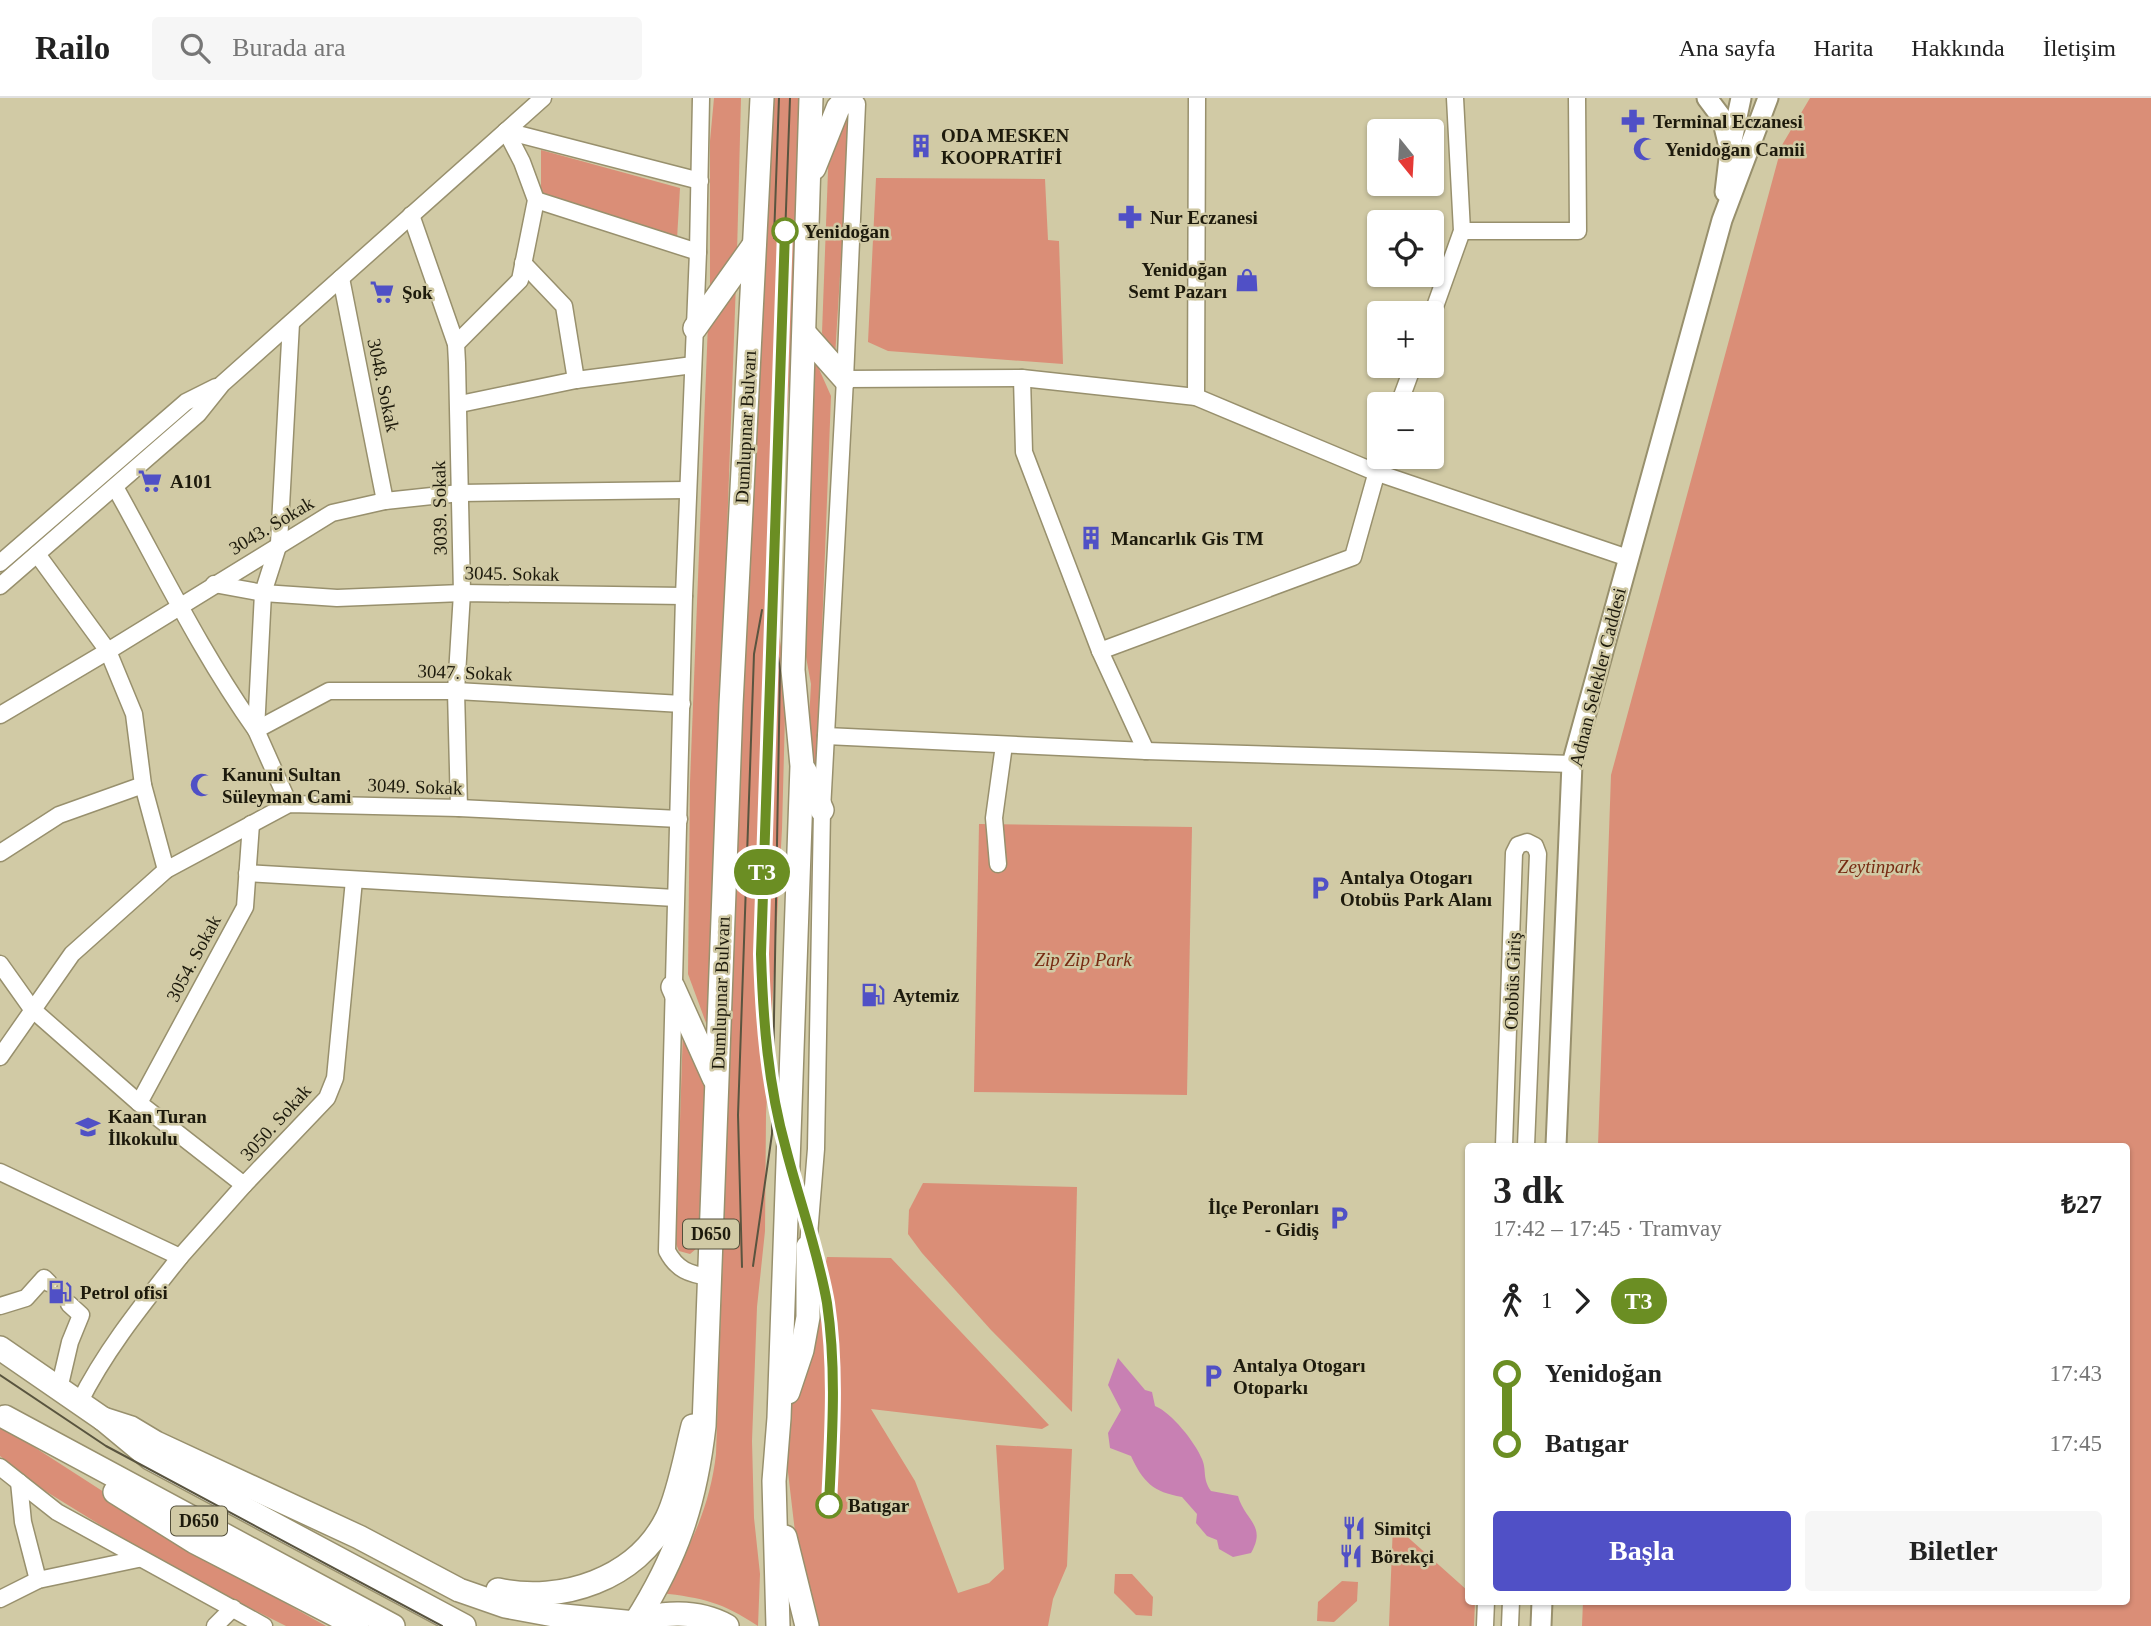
<!DOCTYPE html>
<html lang="tr">
<meta charset="utf-8">
<style>
:root{--surface:#fff;--page:#f6f6f6;--text:#222;--muted:#767676;--line:#e0e0e0;--accent:#5050c6}
body{margin:0;font-family:Georgia,serif;background:var(--page);color:var(--text);height:100vh;display:flex;flex-direction:column;font-size:26px;white-space:nowrap}
*{box-sizing:border-box;margin:0}
p{font-size:23px;color:var(--muted)}
.icon{flex:none;width:38px;height:38px;fill:none;stroke:currentColor;stroke-width:2;stroke-linecap:round;stroke-linejoin:round}
.map{position:relative;flex:1;overflow:hidden}
.details{position:absolute;left:1465px;top:1045px;width:665px;height:462px;display:flex;flex-direction:column;background:var(--surface);border-radius:7px;box-shadow:0 2px 5px #0004}
.details>*{flex:none}
.badge{padding:0 14px;border-radius:23px;font-size:24px;line-height:46px}
.needle{width:46px;rotate:162deg}
.controls{position:absolute;left:1367px;top:21px;display:grid;gap:14px}
.controls a{display:grid;place-items:center;width:77px;height:77px;border-radius:7px;background:var(--surface);box-shadow:0 2px 5px #0004;font-size:35px}
.map>.badge{position:absolute;translate:-50% -50%;box-shadow:0 0 0 4px #fff}
.legs{display:flex;align-items:center;gap:10px;height:77px;padding:0 28px;font-size:23px}
.legs p{margin-inline-start:auto}
.summary{display:flex;align-items:center;justify-content:space-between;height:119px;padding:0 28px}
h1{font-size:38px;font-weight:700;line-height:52px}
.primary-button{display:flex;gap:14px;margin-top:auto;padding:14px 28px}
.primary-button a{flex:1;height:80px;border-radius:7px;background:var(--accent);color:#fff;font-size:28px;font-weight:700;line-height:80px;text-align:center}
.primary-button a+a{background:var(--page);color:var(--text)}
ul{padding:0 28px;list-style:none}
li{display:flex;align-items:center;gap:24px;height:70px;font-size:26px}
li i{display:grid;place-items:center;width:10px;height:100%;margin:0 9px;background:currentColor}
li i::after{content:'';width:18px;height:18px;margin:-9px;border:5px solid;border-radius:50%;background:var(--surface)}
li p{margin-inline-start:auto}
li:first-child i{background:linear-gradient(#0000 50%,currentColor 0)}
li:last-child i{background:linear-gradient(currentColor 50%,#0000 0)}
header{display:flex;align-items:center;gap:42px;box-sizing:border-box;height:98px;padding:0 35px;background:var(--surface);border-bottom:2px solid var(--line)}
header strong{font-size:33px}
nav{display:flex;gap:38px;margin-inline-start:auto;font-size:24px}
.search{width:490px;height:63px;background:var(--page);display:flex;align-items:center;gap:18px;box-sizing:border-box;padding:0 24px;border-radius:7px;color:var(--muted);font-size:26px}
.map>svg:first-child{display:block}
.green{fill:#da8e77}
.water{fill:#c880b3}
.lines{fill:none;stroke-linecap:round;stroke-linejoin:round}
.minor-tunnel{stroke:#ada786;stroke-width:16;stroke-dasharray:16 8;stroke-linecap:butt}
.minor-casing{stroke:#98906d;stroke-width:19}
.major-casing{stroke:#98906d;stroke-width:23}
.highway-casing{stroke:#98906d;stroke-width:26}
.minor{stroke:#fff;stroke-width:16}
.major{stroke:#fff;stroke-width:19}
.highway{stroke:#fff;stroke-width:23}
.tram{stroke:#59543f;stroke-width:2}
.line-1-casing{stroke:#fff;stroke-width:16}
.line-1{stroke:#6b8e23;stroke-width:10}
.stop-1-dot{fill:#fff;stroke:#6b8e23;stroke-width:3.5}
.labels{text-anchor:middle;stroke-width:5;stroke-linejoin:round;paint-order:stroke}
.shield{fill:#d1caa5;stroke:#534f3a;stroke-width:2}
.shield-label{font-size:18px;font-weight:bold;fill:#1d1a0c}
.poi-label{font-size:19px;font-weight:bold;fill:#1d1a0c;stroke:#d1caa5;text-anchor:start}
.stop-label{font-size:19px;font-weight:bold;fill:#1d1a0c;stroke:#d1caa5;text-anchor:start}
.street-label{font-size:19px;fill:#1d1a0c;stroke:#d1caa5}
.park-label{font-size:19px;font-style:italic;fill:#772b12;stroke:#d1caa5}
</style>
<header>
<strong>Railo</strong>
<div class="search"><svg class="icon" aria-label="search" viewBox="0 0 24 24"><circle cx="10" cy="10" r="6"/><path d="M15 15l6 6"/></svg>Burada ara</div>
<nav><a>Ana sayfa</a><a>Harita</a><a>Hakkında</a><a>İletişim</a></nav>
</header>
<div class="map">
<svg width="2151" height="1528" viewBox="0 0 2151 1528">
<rect width="100%" height="100%" fill="#d1caa5"/>
<g class="green">
<polygon points="714,0 741,0 737,155 710,190 710,43"/>
<path d="M768,0H802L796,189L784,358L777,525L786,579L782,731L766,1016L765,1133L757,1209L752,1343L754,1420L760,1476L758,1528C722,1504 703,1500 661,1495C668,1481 678,1470 684,1457C701,1425 712,1392 716,1356L733,850Z"/>
<polygon points="1810,0 2151,0 2151,1528 1582,1528 1583,1503 2126,1503 2126,1048 1598,1048 1611,677 1782,47"/>
<polygon points="845,9 850,14 835,259 822,235 829,46"/>
<polygon points="541,52 680,90 677,141 541,96"/>
<polygon points="876,80 1045,81 1048,142 1059,143 1063,266 888,253 868,244"/>
<polygon points="736,184 709,933 688,876 690,684 708,225"/>
<polygon points="815,262 831,298 816,689 806,676 811,586 804,548"/>
<polygon points="979,726 1192,729 1187,997 974,994"/>
<polygon points="683,931 706,981 699,1140 697,1150 690,1156 679,1153 676,1146"/>
<polygon points="923,1085 1077,1089 1072,1314 991,1232 922,1155 908,1136 909,1112"/>
<polygon points="827,1159 891,1160 1049,1327 1042,1331 871,1311 915,1383 958,1495 989,1485 1004,1471 996,1347 1072,1351 1067,1468 1053,1501 1048,1528 818,1528 795,1434 782,1323 798,1289"/>
<polygon points="0,1327 214,1465 326,1528 286,1528 236,1503 136,1449 42,1391 0,1358"/>
<polygon points="1393,1426 1468,1493 1468,1503 1475,1503 1474,1528 1389,1528"/>
<polygon points="1115,1476 1132,1476 1153,1499 1152,1518 1136,1517 1114,1495"/>
<polygon points="1342,1483 1358,1484 1357,1503 1334,1524 1317,1523 1318,1504"/>
</g>
<path class="water" d="M1118,1260L1145,1292L1152,1294L1155,1308C1171,1314 1195,1344 1202,1361C1207,1373 1202,1380 1211,1393L1238,1398C1245,1423 1267,1427 1251,1455L1233,1459L1219,1451L1217,1442L1207,1438L1196,1425L1197,1416L1182,1399C1153,1394 1143,1384 1131,1358L1110,1350L1108,1335L1121,1312L1108,1287Z"/>
<g class="lines">
<polyline class="minor-tunnel" points="49,1185 69,1206"/>
<g class="minor-casing">
<g id="minor">
<path d="M701,0L698,154L684,498L667,1153C677,1172 689,1176 709,1179"/>
<polyline points="506,33 700,83"/>
<polyline points="536,102 698,154"/>
<polyline points="411,117 456,246 457,265 462,495 456,593 459,710"/>
<polyline points="1462,133 1578,133 1577,0"/>
<polyline points="523,165 564,208 576,282"/>
<polyline points="341,180 385,403"/>
<polyline points="1432,217 1462,133 1455,0"/>
<polyline points="456,246 520,182 536,102 522,64 506,33"/>
<polyline points="1022,280 1024,354 1100,553 1146,653"/>
<polyline points="845,281 1022,280 1196,299 1375,374 1628,460"/>
<polyline points="1196,299 1197,0"/>
<polyline points="460,306 576,282 693,267"/>
<polyline points="1399,306 1413,268"/>
<path d="M115,389C161,471 201,555 256,632L329,593H456L682,606"/>
<polyline points="37,456 108,553 134,616 143,687 166,772"/>
<polyline points="0,465 186,304 216,289"/>
<polyline points="214,486 263,495 337,500 462,495 684,498"/>
<polyline points="0,488 198,316 222,286 543,0"/>
<polyline points="1100,553 1353,459 1381,359"/>
<polyline points="0,617 108,553 332,415 385,403 460,395 687,392"/>
<polyline points="826,638 1146,653 1572,666"/>
<polyline points="289,706 256,632 263,495 279,445 291,225"/>
<polyline points="0,755 59,717 143,687"/>
<polyline points="998,766 994,720 1004,647"/>
<polyline points="247,775 675,800"/>
<polyline points="0,866 32,911 139,1005 244,1087 327,1000 335,980 354,782"/>
<polyline points="0,959 72,856 166,772 289,706 459,710 679,721"/>
<polyline points="139,1005 245,809 251,726"/>
<polyline points="1504,1048 1514,755 1518,747 1527,744 1535,748 1538,756 1526,1048"/>
<polyline points="0,1074 180,1159 244,1087"/>
<polyline points="808,1149 816,1051 822,712 845,281 857,6"/>
<polyline points="0,1208 26,1200 44,1180 49,1185"/>
<polyline points="59,1291 70,1244 81,1217 69,1206"/>
<path d="M79,1305C106,1251 143,1206 180,1159"/>
<polyline points="0,1369 57,1414 264,1528"/>
<polyline points="19,1384 23,1424 38,1482"/>
<polyline points="0,1501 38,1482 138,1461"/>
<polyline points="215,1528 233,1510"/>
<polyline points="1485,1528 1486,1503"/>
<polyline points="1510,1528 1511,1503"/>
</g>
</g>
<g class="major-casing">
<g id="major">
<polyline points="1707,0 1722,20 1728,45"/>
<polyline points="1725,94 1730,52 1741,0"/>
<polyline points="1556,1048 1572,666 1722,122 1768,0"/>
<polyline points="1541,1528 1542,1503"/>
</g>
</g>
<g class="highway-casing">
<g id="highway">
<polyline points="814,70 838,10 847,0"/>
<polyline points="695,230 754,147"/>
<polyline points="805,236 845,281"/>
<polyline points="805,673 822,712"/>
<polyline points="673,889 714,980"/>
<polyline points="0,1250 103,1321 150,1360 464,1528"/>
<polyline points="788,1294 802,1252 808,1219 808,1149"/>
<polyline points="5,1319 393,1528"/>
<polyline points="103,1321 131,1330 156,1345 359,1439 459,1492 505,1508 554,1517 635,1525"/>
<polyline points="115,1394 195,1444 357,1528"/>
<polyline points="785,1439 807,1528"/>
<path d="M498,1492C561,1506 637,1481 667,1420C679,1396 686,1355 693,1328"/>
<path d="M635,1525C677,1459 695,1406 704,1328L731,607L762,0"/>
<path d="M630,1528C658,1511 700,1513 727,1528"/>
<polyline points="778,1528 774,1383 779,1320 802,668 793,572 811,0"/>
</g>
</g>
<use href="#minor" class="minor"/>
<use href="#major" class="major"/>
<use href="#highway" class="highway"/>
<g class="tram">
<polyline points="774,140 779,0"/>
<polyline points="761,806 790,0"/>
<polyline points="753,1168 772,1036 780,572 777,552"/>
<polyline points="742,1169 738,1017 754,556 762,512"/>
<polyline points="0,1277 106,1348 442,1528"/>
</g>
</g>
<g class="lines">
<g class="line-1-casing">
<path id="line-1" d="M785,133L761,856C763,922 768,987 786,1051C799,1102 818,1153 827,1205C837,1273 832,1339 829,1407"/>
</g>
<use href="#line-1" class="line-1"/>
</g>
<defs>
<g id="pharmacy-bare" transform="scale(1.89)"><path d="M-2-6h4v4h4v4h-4v4h-4v-4h-4v-4h4Z" fill="#5050c6" stroke="#d1caa5" stroke-width="2.5" paint-order="stroke"/></g>
<g id="building-bare" transform="scale(1.89)"><path d="M-4-6H4V6H1V3H-1V6H-4ZM-2.5-4.3h1.7v1.8h-1.7ZM.8-4.3h1.7v1.8H.8ZM-2.5-1h1.7V.8h-1.7ZM.8-1h1.7V.8H.8Z" fill="#5050c6" stroke="#d1caa5" stroke-width="2.5" paint-order="stroke"/></g>
<g id="mosque-bare" transform="scale(1.89)"><path d="M3.5-4.9A6 6 0 1 0 3.5 4.9A5 5 0 1 1 3.5-4.9Z" fill="#5050c6" stroke="#d1caa5" stroke-width="2.5" paint-order="stroke"/></g>
<g id="shop-bare" transform="scale(1.89)"><path d="M-5-2.5h2.3a2.7 3.5 0 0 1 5.4 0H5L5.5 6h-11ZM-1.5-2.5h3a1.5 2.3 0 0 0-3 0Z" fill="#5050c6" stroke="#d1caa5" stroke-width="2.5" paint-order="stroke"/></g>
<g id="supermarket-bare" transform="scale(1.89)"><path d="M-6-5.5h2.5l.6 2H6L4.5 2H-2.5L-4.4-4H-6ZM-1.5 3.2a1.3 1.3 0 1 0 .1 0ZM3 3.2a1.3 1.3 0 1 0 .1 0Z" fill="#5050c6" stroke="#d1caa5" stroke-width="2.5" paint-order="stroke"/></g>
<g id="parking-bare" transform="scale(1.89)"><path d="M-3.5-5.5H1a3.5 3.5 0 0 1 0 7H-1V5.5H-3.5ZM-1-3.4V-.6H.8a1.4 1.4 0 0 0 0-2.8Z" fill="#5050c6" stroke="#d1caa5" stroke-width="2.5" paint-order="stroke"/></g>
<g id="fuel-bare" transform="scale(1.89)"><path d="M-5.5-6h7V0h2V4h1.3V-2.5L3-4.5l.8-.8L6-3V5H2.5V1h-1V6h-7ZM-4.2-4.7v3.2H.2V-4.7Z" fill="#5050c6" stroke="#d1caa5" stroke-width="2.5" paint-order="stroke"/></g>
<g id="school-bare" transform="scale(1.89)"><path d="M0-5L7-2L0 1L-7-2ZM-4 1L0 2.5L4 1V4Q0 6-4 4Z" fill="#5050c6" stroke="#d1caa5" stroke-width="2.5" paint-order="stroke"/></g>
<g id="restaurant-bare" transform="scale(1.89)"><path d="M-5-6h1v4h1v-4h1v4h1v-4h1v5L-1.5 .5V6h-2V.5L-5-1ZM5-6V6H3V1.5H1.5Q1.5-4 5-6Z" fill="#5050c6" stroke="#d1caa5" stroke-width="2.5" paint-order="stroke"/></g>
</defs>
<g fill-rule="evenodd">
<use href="#pharmacy-bare" x="1633" y="23"/>
<use href="#building-bare" x="921" y="48"/>
<use href="#mosque-bare" x="1645" y="51"/>
<use href="#pharmacy-bare" x="1130" y="119"/>
<use href="#shop-bare" x="1247" y="182"/>
<use href="#supermarket-bare" x="382" y="194"/>
<use href="#supermarket-bare" x="150" y="383"/>
<use href="#building-bare" x="1091" y="440"/>
<use href="#mosque-bare" x="202" y="687"/>
<use href="#parking-bare" x="1320" y="790"/>
<use href="#fuel-bare" x="873" y="897"/>
<use href="#school-bare" x="88" y="1029"/>
<use href="#parking-bare" x="1339" y="1120"/>
<use href="#fuel-bare" x="60" y="1194"/>
<use href="#parking-bare" x="1213" y="1278"/>
<use href="#restaurant-bare" x="1354" y="1430"/>
<use href="#restaurant-bare" x="1351" y="1458"/>
</g>
<g class="stop-1-dot">
<circle cx="785" cy="133" r="12"/>
<circle cx="829" cy="1407" r="12"/>
</g>
<g class="labels">
<g class="shield">
<rect x="683" y="1121.5" width="56" height="29" rx="5"/>
<rect x="171" y="1408.5" width="56" height="29" rx="5"/>
</g>
<g class="shield-label">
<text x="711" y="1142">D650</text>
<text x="199" y="1429">D650</text>
</g>
<g class="poi-label">
<text x="1653" y="30">Terminal Eczanesi</text>
<text x="941" y="44">ODA MESKEN<tspan x="941" dy="22">KOOPRATİFİ</tspan></text>
<text x="1665" y="58">Yenidoğan Camii</text>
<text x="1150" y="126">Nur Eczanesi</text>
<text x="1227" y="178" text-anchor="end">Yenidoğan<tspan x="1227" dy="22">Semt Pazarı</tspan></text>
<text x="402" y="201">Şok</text>
<text x="170" y="390">A101</text>
<text x="1111" y="447">Mancarlık Gis TM</text>
<text x="222" y="683">Kanuni Sultan<tspan x="222" dy="22">Süleyman Cami</tspan></text>
<text x="1340" y="786">Antalya Otogarı<tspan x="1340" dy="22">Otobüs Park Alanı</tspan></text>
<text x="893" y="904">Aytemiz</text>
<text x="108" y="1025">Kaan Turan<tspan x="108" dy="22">İlkokulu</tspan></text>
<text x="1319" y="1116" text-anchor="end">İlçe Peronları<tspan x="1319" dy="22">- Gidiş</tspan></text>
<text x="80" y="1201">Petrol ofisi</text>
<text x="1233" y="1274">Antalya Otogarı<tspan x="1233" dy="22">Otoparkı</tspan></text>
<text x="1374" y="1437">Simitçi</text>
<text x="1371" y="1465">Börekçi</text>
</g>
<g class="stop-label">
<text x="804" y="140">Yenidoğan</text>
<text x="848" y="1414">Batıgar</text>
</g>
<g class="street-label">
<text transform="translate(384 287) rotate(78)" y="7">3048. Sokak</text>
<text transform="translate(745 329) rotate(-87)" y="7">Dumlupınar Bulvarı</text>
<text transform="translate(439 410) rotate(-91)" y="7">3039. Sokak</text>
<text transform="translate(271 427) rotate(-31)" y="7">3043. Sokak</text>
<text transform="translate(512 475) rotate(1)" y="7">3045. Sokak</text>
<text transform="translate(465 574) rotate(2)" y="7">3047. Sokak</text>
<text transform="translate(1597 579) rotate(-76)" y="7">Adnan Selekler Caddesi</text>
<text transform="translate(415 688) rotate(2)" y="7">3049. Sokak</text>
<text transform="translate(193 860) rotate(-62)" y="7">3054. Sokak</text>
<text transform="translate(1512 883) rotate(-88)" y="7">Otobüs Giriş</text>
<text transform="translate(720 895) rotate(-88)" y="7">Dumlupınar Bulvarı</text>
<text transform="translate(275 1024) rotate(-48)" y="7">3050. Sokak</text>
</g>
<g class="park-label">
<text x="1879" y="775">Zeytinpark</text>
<text x="1083" y="868">Zip Zip Park</text>
</g>
</g>
</svg>
<div class="controls">
<a><svg class="needle" viewBox="-14 -14 28 28"><path d="M0-13l5 13h-10z" fill="#e53935"/><path d="M0 13l5-13h-10z" fill="#767676"/></svg></a>
<a><svg class="icon" aria-label="locate" viewBox="0 0 24 24"><circle cx="12" cy="12" r="6"/><path d="M12 2v4M12 18v4M2 12h4M18 12h4"/></svg></a>
<a>+</a>
<a>−</a>
</div>
<b class="badge" style="left:762px;top:774px;background:#6b8e23;color:#fff">T3</b>
<section class="details">
<div class="summary"><div><h1>3 dk</h1><p>17:42 – 17:45 · Tramvay</p></div><b>₺27</b></div>
<div class="legs"><svg class="icon" aria-label="walk" viewBox="0 0 24 24"><circle cx="13" cy="4" r="2"/><path d="M13 8l-2 6 4 7M11 14l-3 7M7 12l3-4h3l4 4"/></svg>1<svg class="icon" aria-label="forward" viewBox="0 0 24 24"><path d="M9 5l7 7-7 7"/></svg><b class="badge" style="background:#6b8e23;color:#fff">T3</b></div>
<ul>
<li><i style="color:#6b8e23"></i><b>Yenidoğan</b><p>17:43</p></li>
<li><i style="color:#6b8e23"></i><b>Batıgar</b><p>17:45</p></li>
</ul>
<div class="primary-button"><a>Başla</a><a>Biletler</a></div>
</section>
</div>
